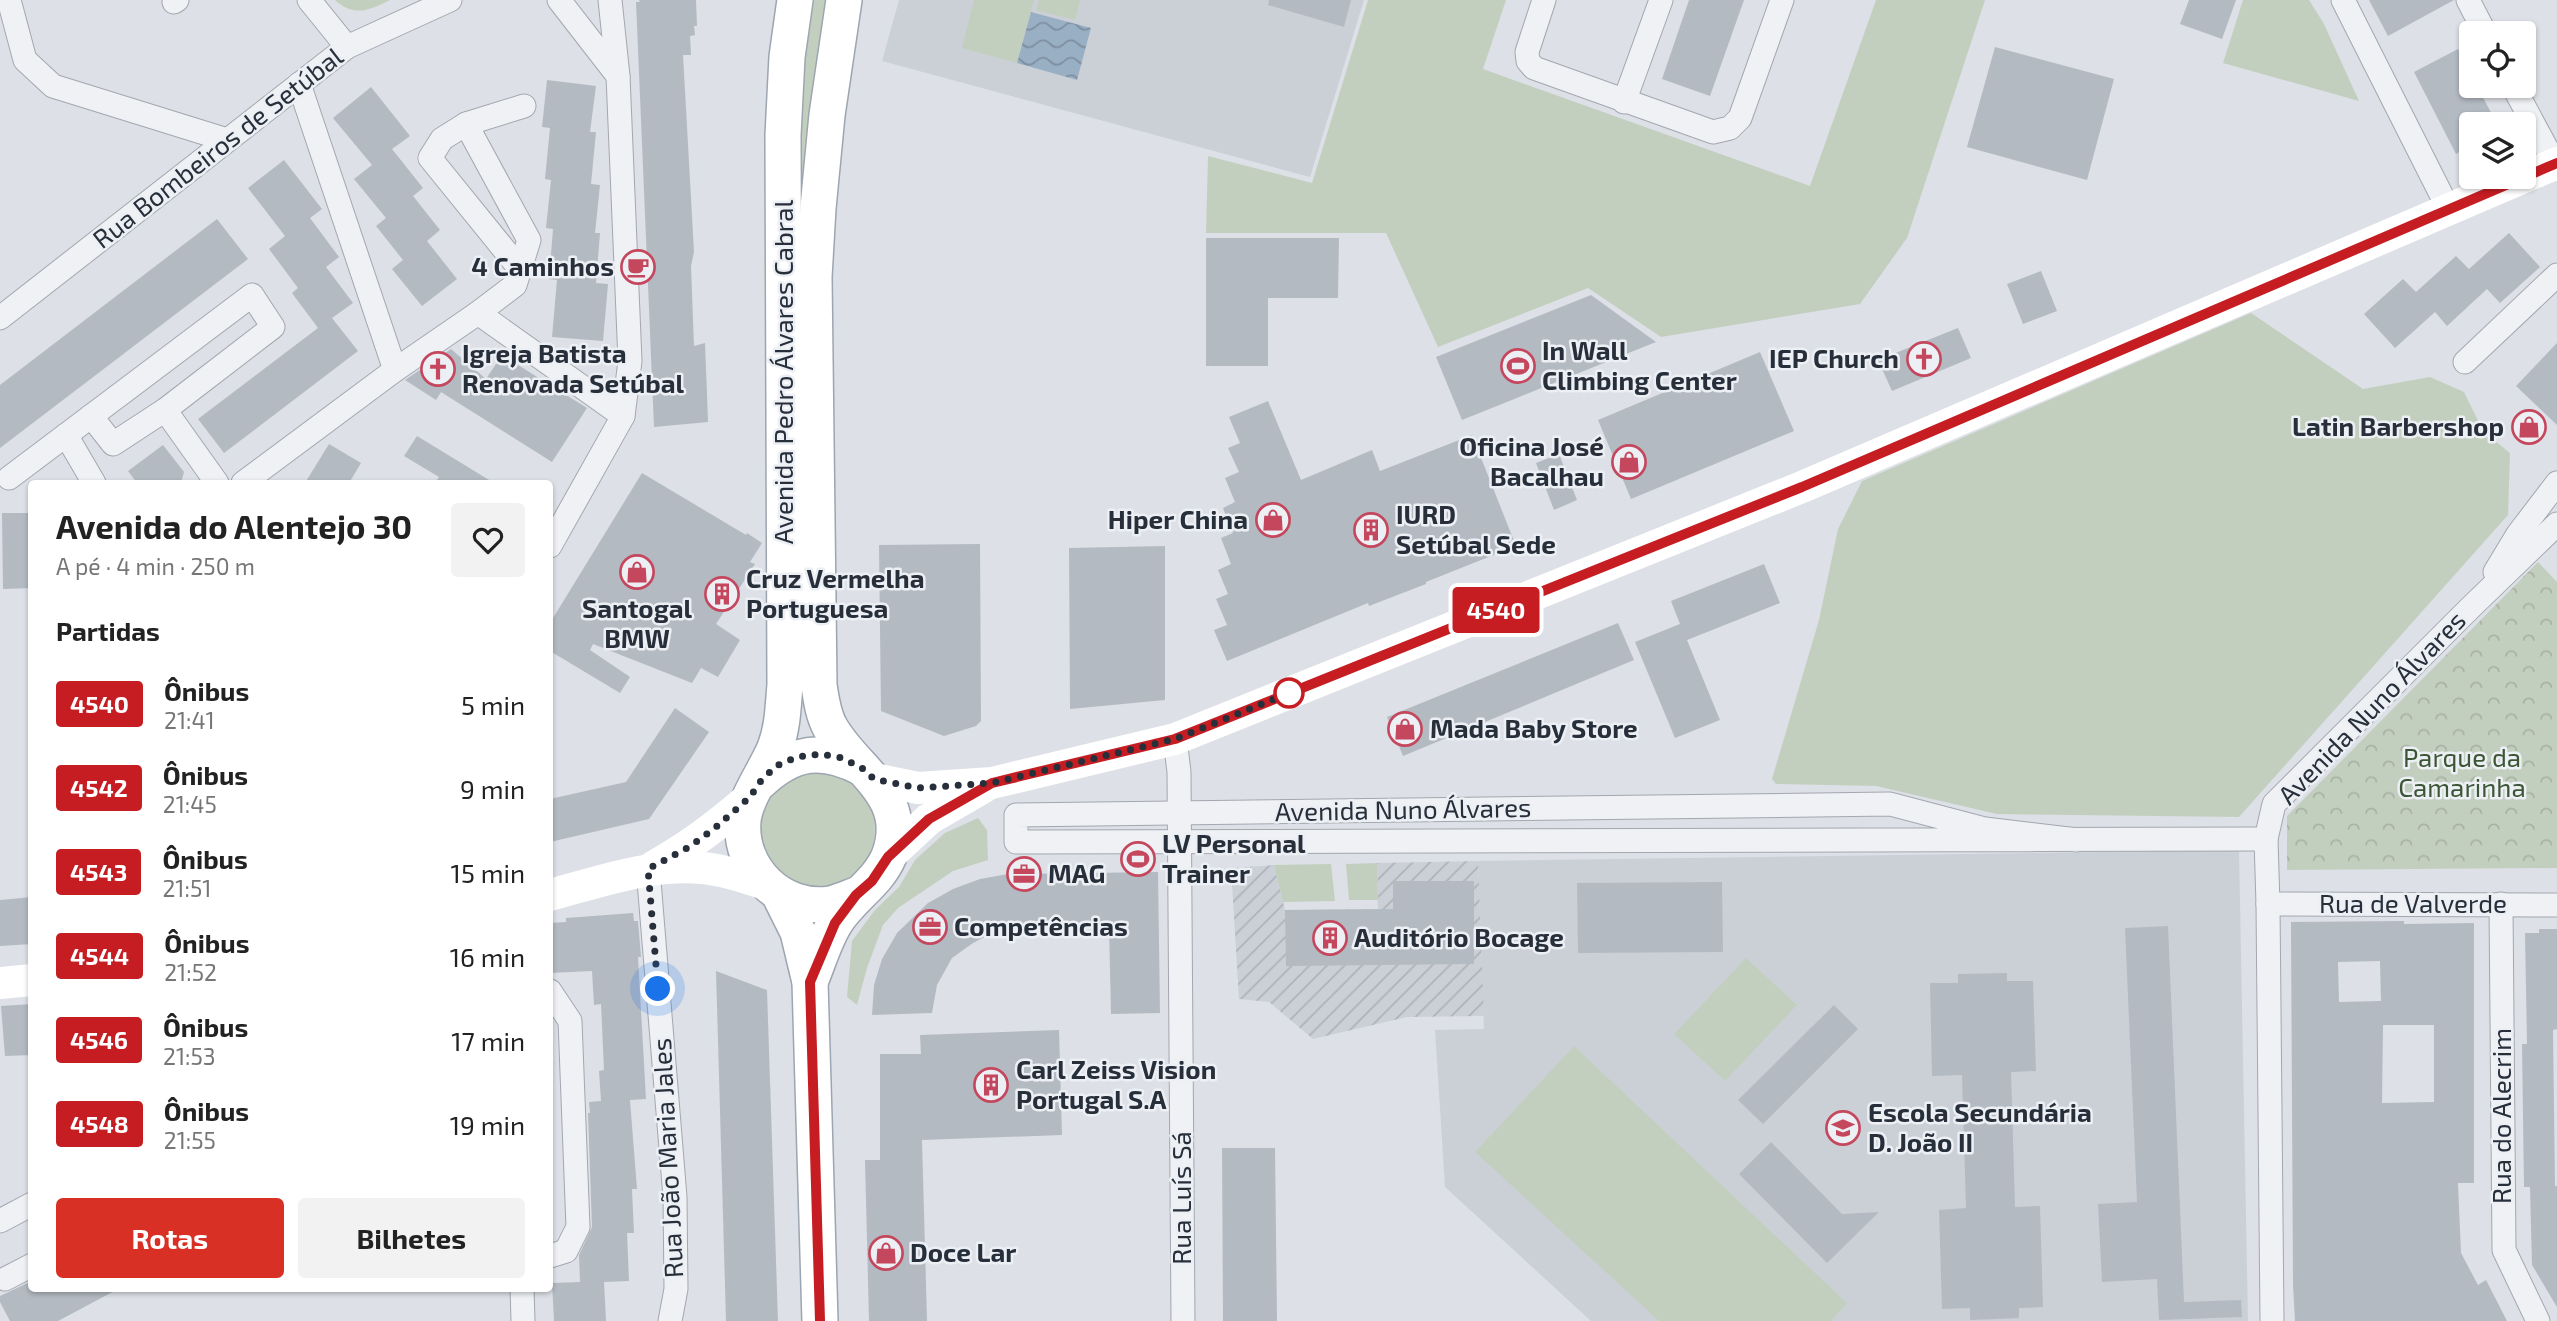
<!DOCTYPE html>
<html lang="pt">
<meta charset="utf-8">
<style>
:root{--surface:#fff;--page:#f2f2f2;--text:#222;--muted:#767676;--accent:#d93025}
body{margin:0;font-family:"Exo 2",sans-serif;background:var(--page);color:var(--text);height:100vh;display:flex;flex-direction:column;font-size:26px;white-space:nowrap}
*{box-sizing:border-box;margin:0}
p{font-size:23px;color:var(--muted)}
.icon{flex:none;width:38px;height:38px;fill:none;stroke:currentColor;stroke-width:2;stroke-linecap:round;stroke-linejoin:round}
.map{position:relative;flex:1;overflow:hidden}
.side{position:absolute;left:28px;top:480px;width:525px;height:812px;display:flex;flex-direction:column;background:var(--surface);border-radius:7px;box-shadow:0 2px 5px #0004}
.side>*{flex:none}
.badge{padding:0 14px;border-radius:5px;font-size:24px;line-height:46px}
.tools{position:absolute;left:2459px;top:21px;display:grid;gap:14px}
.tools a{display:grid;place-items:center;width:77px;height:77px;border-radius:7px;background:var(--surface);box-shadow:0 2px 5px #0004;font-size:35px}
.you{position:absolute;width:35px;height:35px;margin:-18px;border:5px solid #fff;border-radius:50%;background:#1a73e8;box-shadow:0 0 0 10px #1a73e833}
.map>.badge{position:absolute;translate:-50% -50%;box-shadow:0 0 0 4px #fff}
h2{padding:0 28px;font-size:26px;line-height:63px}
.round{display:grid;place-items:center;flex:none;width:74px;height:74px;border-radius:7px;background:var(--page)}
.overview{display:flex;align-items:center;justify-content:space-between;height:119px;padding:0 28px}
h1{font-size:33px;font-weight:700;line-height:52px}
.cta{display:flex;gap:14px;margin-top:auto;padding:14px 28px}
.cta a{flex:1;height:80px;border-radius:7px;background:var(--accent);color:#fff;font-size:28px;font-weight:700;line-height:80px;text-align:center}
.cta a+a{background:var(--page);color:var(--text)}
ul{padding:0;list-style:none}
li{display:flex;align-items:center;gap:21px;height:84px;padding:0 28px}
li div{flex:1}
li b{display:block;font-size:26px}
li em{font-style:normal}
li .badge{min-width:77px;font-weight:700;text-align:center}
.map>svg:first-child{display:block}
.built{fill:#cbd0d7}
.industrial{fill:url(#industrial-furrows)}
.green{fill:#c3cfbe}
.forest{fill:url(#forest-crowns)}
.water{fill:url(#water-waves)}
.building{fill:#b4bac2;fill-rule:evenodd}
.lines{fill:none;stroke-linecap:round;stroke-linejoin:round}
.street-casing{stroke:#a3a7af;stroke-width:25}
.primary-casing{stroke:#9da5b1;stroke-width:38}
.street{stroke:#eff1f4;stroke-width:23}
.secondary{stroke:#fff;stroke-width:32}
.primary{stroke:#fff;stroke-width:35}
.line-casing{stroke:#fff;stroke-width:16}
.line{stroke:#c61d23;stroke-width:10}
.walk{stroke:#272f3b;stroke-width:7;stroke-dasharray:0 12.6}
.stop-dot{fill:#fff;stroke:#c61d23;stroke-width:3.5}
.labels{text-anchor:middle;stroke-width:5;stroke-linejoin:round;paint-order:stroke}
.street-label{font-size:26px;fill:#272f3b;stroke:#eceff4}
.poi-label{font-size:26px;font-weight:bold;fill:#272f3b;stroke:#eceff4;text-anchor:start}
.park-label{font-size:26px;fill:#3c5635;stroke:#eceff4}
</style>
<div class="map">
<svg width="2557" height="1321" viewBox="0 0 2557 1321">
<defs>
<pattern id="industrial-furrows" width="10" height="10" patternUnits="userSpaceOnUse" patternTransform="scale(1.75)"><rect width="10" height="10" fill="#cbd0d7"/><path d="M-1 1l2-2M0 10L10 0M9 11l2-2" fill="none" stroke="#aeb3b9"/></pattern>
<pattern id="forest-crowns" width="20" height="18" patternUnits="userSpaceOnUse" patternTransform="scale(1.75)"><rect width="20" height="18" fill="#c3cfbe"/><path d="M2 6a3 3 0 1 1 6 0M12 15a3 3 0 1 1 6 0" fill="none" stroke="#a8b2a4"/></pattern>
<pattern id="water-waves" width="16" height="10" patternUnits="userSpaceOnUse" patternTransform="scale(1.75)"><rect width="16" height="10" fill="#99afc4"/><path d="M0 5q4-4 8 0t8 0" fill="none" stroke="#7d8fa0"/></pattern>
</defs>
<rect width="100%" height="100%" fill="#dde0e6"/>
<g class="built">
<polygon points="899,0 1364,0 1310,177 882,61"/>
<polygon points="2239,850 2248,1321 1591,1321 1445,1187 1435,1030 1484,1029 1478,861"/>
</g>
<polygon class="industrial" points="1478,861 1484,1016 1407,1017 1313,1039 1269,1002 1239,999 1231,868 1274,865 1285,910 1378,909 1377,863"/>
<g class="green">
<path d="M335,0H390C368,11 354,17 335,0Z"/>
<polygon points="809,0 829,0 806,272 797,155"/>
<polygon points="974,0 1034,0 1017,63 962,48"/>
<polygon points="1039,0 1080,0 1075,20 1036,10"/>
<polygon points="1368,0 1506,0 1483,69 1810,186 1876,0 1985,0 1907,238 1860,304 1661,337 1588,288 1438,347 1386,233 1206,233 1208,156 1312,183"/>
<polygon points="2243,0 2309,0 2324,24 2359,101 2223,63"/>
<polygon points="2251,313 2363,389 2430,377 2464,392 2483,431 2510,453 2508,515 2239,817 1997,814 1876,786 1776,784 1772,779 1819,620 1838,529 1862,481"/>
<circle cx="817" cy="829" r="58"/>
<polygon points="978,818 987,830 988,860 953,871 898,908 883,925 867,968 857,1005 847,997 852,941 875,910 899,887 915,860 945,833"/>
<polygon points="1377,863 1378,900 1349,900 1346,864"/>
<polygon points="1331,864 1335,901 1283,902 1274,865"/>
<polygon points="1746,958 1797,1005 1725,1081 1674,1034"/>
<polygon points="1574,1046 1847,1303 1831,1321 1659,1321 1475,1152"/>
</g>
<polygon class="forest" points="2538,562 2557,582 2557,868 2287,870 2287,816"/>
<polygon class="water" points="1031,12 1091,28 1077,80 1017,63"/>
<g class="building">
<polygon points="639,0 696,0 697,26 694,26 695,35 690,36 691,55 683,55 694,252 691,266 694,346 705,343 708,422 654,427 636,2 640,2"/>
<polygon points="1269,0 1351,0 1344,27 1268,5"/>
<polygon points="1689,0 1744,0 1710,96 1662,79"/>
<polygon points="2189,0 2236,0 2222,39 2180,24"/>
<polygon points="2369,0 2454,0 2388,36"/>
<polygon points="1995,47 2114,79 2087,180 1967,147"/>
<polygon points="2458,49 2471,74 2471,86 2477,86 2497,124 2471,124 2471,146 2456,154 2414,72"/>
<polygon points="547,80 596,86 590,132 596,132 591,184 600,185 595,233 600,233 596,283 608,284 603,341 552,337 557,280 549,279 553,229 546,228 551,180 545,179 550,128 542,127"/>
<polygon points="371,87 410,136 392,149 423,188 413,196 440,230 427,241 457,279 422,306 392,269 403,260 376,226 386,218 354,179 372,165 333,118"/>
<polygon points="284,160 322,209 310,218 339,257 326,267 353,303 332,318 358,351 224,453 198,419 318,328 292,293 298,288 269,249 285,236 248,188"/>
<polygon points="217,219 248,259 0,448 0,385"/>
<polygon points="2509,233 2540,267 2500,303 2487,289 2447,326 2435,312 2395,348 2364,314 2403,279 2416,292 2456,256 2469,269"/>
<polygon points="1206,238 1339,238 1338,298 1268,298 1268,366 1206,366"/>
<polygon points="2041,271 2057,311 2023,324 2007,284"/>
<polygon points="1591,295 1656,342 1462,420 1436,357"/>
<polygon points="1958,328 1971,358 1892,391 1878,360"/>
<polygon points="2557,343 2557,425 2516,386"/>
<polygon points="451,349 486,379 502,355 587,408 552,462 441,392 436,400 405,380"/>
<polygon points="1760,352 1794,431 1631,499 1598,420"/>
<polygon points="1268,401 1301,480 1372,450 1380,471 1472,435 1516,546 1426,582 1426,584 1369,606 1368,603 1227,661 1214,630 1227,625 1216,599 1228,594 1218,570 1231,564 1221,538 1233,533 1223,508 1235,502 1225,478 1239,472 1228,448 1240,443 1229,417"/>
<polygon points="417,436 494,483 435,483 439,477 404,456"/>
<polygon points="329,444 361,463 349,483 305,483"/>
<polygon points="163,445 184,472 181,483 137,483 128,471"/>
<polygon points="1559,454 1577,500 1554,510 1536,463"/>
<polygon points="642,473 746,535 747,533 762,543 750,562 755,564 716,624 740,640 718,677 701,668 692,683 593,644 590,650 630,677 620,693 550,651 550,623"/>
<polygon points="2,513 32,513 32,588 3,589"/>
<polygon points="980,544 981,721 976,726 944,736 881,711 879,545"/>
<polygon points="1165,546 1165,700 1070,709 1069,548"/>
<polygon points="1764,564 1780,603 1687,640 1720,720 1675,738 1635,642 1680,624 1671,601"/>
<polygon points="1618,623 1634,660 1403,756 1387,717"/>
<polygon points="675,708 709,732 649,819 550,842 550,799 626,782"/>
<polygon points="1158,872 1160,1013 1111,1014 1109,927 1009,929 992,933 973,943 952,958 937,985 932,1013 872,1015 874,985 882,959 897,933 928,903 953,889 980,879 1008,874"/>
<polygon points="1393,881 1474,881 1474,964 1286,966 1285,910 1393,909"/>
<polygon points="1722,882 1723,952 1578,953 1577,883"/>
<polygon points="32,897 32,944 0,946 0,900"/>
<polygon points="633,913 634,921 638,921 641,957 638,957 646,1099 630,1100 637,1189 632,1189 634,1233 627,1233 629,1281 604,1282 606,1321 554,1321 552,1283 580,1282 579,1255 592,1227 588,1113 590,1113 589,1102 601,1101 599,1071 604,1070 601,1004 594,1005 592,971 550,973 550,923 566,922 566,918"/>
<path d="M2404,921V924L2474,923V1183H2458L2461,1253L2478,1285L2486,1280L2507,1321H2295L2293,1285L2291,922ZM2380,961L2381,1001L2339,1002L2338,962ZM2383,1025H2434V1102L2382,1103Z"/>
<polygon points="2168,926 2184,1302 2241,1300 2242,1317 2159,1320 2157,1279 2102,1282 2098,1204 2137,1202 2125,928"/>
<polygon points="2539,929 2557,929 2557,1029 2553,1030 2555,1186 2557,1186 2557,1307 2532,1265 2530,1187 2524,1187 2522,1044 2527,1044 2525,933 2539,933"/>
<polygon points="716,971 767,990 778,1321 726,1321"/>
<polygon points="2007,973 2007,981 2033,981 2036,1071 2011,1072 2015,1207 2040,1206 2043,1307 2019,1308 2019,1318 1970,1320 1970,1308 1942,1309 1939,1210 1966,1208 1962,1075 1932,1076 1930,983 1958,983 1958,974"/>
<polygon points="32,1004 32,1055 5,1056 1,1006"/>
<polygon points="1834,1005 1858,1029 1763,1124 1738,1100"/>
<polygon points="1059,1030 1062,1135 922,1140 927,1321 869,1321 865,1160 880,1160 880,1054 921,1054 920,1035"/>
<polygon points="1771,1142 1842,1214 1879,1212 1827,1263 1739,1174"/>
<polygon points="1222,1148 1275,1148 1277,1321 1223,1321"/>
<polygon points="32,1281 32,1288 120,1288 58,1321 10,1321 0,1302 0,1296"/>
</g>
<g class="lines">
<g class="street-casing">
<g id="street">
<polyline points="9,0 25,60 53,86 227,140"/>
<polyline points="309,0 347,47"/>
<polyline points="559,0 618,76"/>
<polyline points="1544,0 1527,52 1528,61 1534,68 1713,132 1730,128 1740,118 1782,0"/>
<polyline points="2343,0 2448,208"/>
<polyline points="2468,0 2485,33"/>
<polyline points="174,2 177,0"/>
<polyline points="299,84 395,370"/>
<polyline points="2513,86 2555,164"/>
<polyline points="1624,102 1661,0"/>
<polyline points="466,124 529,240 515,285 478,313"/>
<polyline points="520,269 430,158 442,139 466,124 524,106"/>
<polyline points="0,318 347,47 450,0"/>
<polyline points="2465,362 2557,275"/>
<polyline points="91,416 113,444 165,410"/>
<polyline points="66,435 94,483"/>
<polyline points="9,478 252,295 273,327 165,410 217,483"/>
<polyline points="243,483 395,370 478,313 623,416"/>
<polyline points="550,546 623,416 630,361 618,76 610,0"/>
<polyline points="2495,572 2518,534 2557,483"/>
<polyline points="1175,739 1179,772 1183,1321"/>
<polyline points="2077,840 1985,829 1890,804 1016,815 1016,842 2266,839"/>
<polyline points="648,869 675,1197 676,1289 670,1321"/>
<polyline points="2268,904 2557,905"/>
<polyline points="2501,904 2504,1250 2538,1321"/>
<polyline points="550,991 570,1021 578,1227 566,1251 550,1256"/>
<polyline points="0,1221 32,1204"/>
<polyline points="5,1279 32,1265"/>
<polyline points="522,1288 523,1321"/>
<polyline points="2272,1321 2268,904 2266,839 2274,804 2469,609 2557,524"/>
</g>
</g>
<g class="primary-casing">
<g id="primary">
<path d="M795,0L787,57L783,135L785,685C783,706 783,727 775,748C766,770 745,798 743,821C739,869 781,911 830,904C839,902 848,898 856,895"/>
<path d="M760,782C793,751 822,747 862,768"/>
<polyline points="779,894 798,932 810,982 820,1321"/>
<path d="M810,982C818,963 824,941 835,923C850,898 878,883 889,856C912,795 854,771 830,727C823,714 821,699 819,685L814,277L818,208L827,115L844,0"/>
</g>
</g>
<use href="#street" class="street"/>
<g class="secondary">
<polyline points="874,779 918,788 992,783 1175,739 1802,487 2557,163"/>
<polyline points="888,857 929,819 984,787"/>
<path d="M653,867C691,845 717,826 750,797"/>
<path d="M550,895C599,882 651,863 703,868C724,870 745,877 765,884"/>
<polyline points="0,983 32,980"/>
</g>
<use href="#primary" class="primary"/>
</g>
<g class="lines">
<g class="line-casing">
<polyline id="line" points="820,1321 810,982 835,923 856,895 872,881 888,857 929,819 992,783 1175,739 1802,487 2557,163"/>
</g>
<use href="#line" class="line"/>
<polyline class="walk" points="658,989 648,869 689,847 715,828 750,797 760,782 776,766 797,757 820,754 842,758 862,768 874,779 918,788 992,783 1175,739 1292,692 1289,693"/>
</g>
<defs>
<g id="cafe-ring" transform="scale(1.75)"><circle r="9.5" fill="#eceff4" stroke="#c5475d" stroke-width="1.5"/><path d="M-5.5-4.5H6V0H3Q3 3.5 0 3.5H-2.5Q-5.5 3.5-5.5 0ZM3-3.2v2h1.7v-2ZM-6 4.5H4V6H-6Z" fill="#c5475d"/></g>
<g id="church-ring" transform="scale(1.75)"><circle r="9.5" fill="#eceff4" stroke="#c5475d" stroke-width="1.5"/><path d="M-1.2-6h2.4v3.5h3.3v2.4h-3.3V6h-2.4V-.1h-3.3v-2.4h3.3Z" fill="#c5475d"/></g>
<g id="stadium-ring" transform="scale(1.75)"><circle r="9.5" fill="#eceff4" stroke="#c5475d" stroke-width="1.5"/><path d="M0-5a6.5 5 0 1 0 0 10a6.5 5 0 1 0 0-10ZM-3.5-1.8h7v3.6h-7Z" fill="#c5475d"/></g>
<g id="shop-ring" transform="scale(1.75)"><circle r="9.5" fill="#eceff4" stroke="#c5475d" stroke-width="1.5"/><path d="M-5-2.5h2.3a2.7 3.5 0 0 1 5.4 0H5L5.5 6h-11ZM-1.5-2.5h3a1.5 2.3 0 0 0-3 0Z" fill="#c5475d"/></g>
<g id="building-ring" transform="scale(1.75)"><circle r="9.5" fill="#eceff4" stroke="#c5475d" stroke-width="1.5"/><path d="M-4-6H4V6H1V3H-1V6H-4ZM-2.5-4.3h1.7v1.8h-1.7ZM.8-4.3h1.7v1.8H.8ZM-2.5-1h1.7V.8h-1.7ZM.8-1h1.7V.8H.8Z" fill="#c5475d"/></g>
<g id="office-ring" transform="scale(1.75)"><circle r="9.5" fill="#eceff4" stroke="#c5475d" stroke-width="1.5"/><path d="M-6-3h4V-5.5h4V-3h4V5H-6ZM-1-4.5V-3h2v-1.5ZM-6 0V1H6V0Z" fill="#c5475d"/></g>
<g id="school-ring" transform="scale(1.75)"><circle r="9.5" fill="#eceff4" stroke="#c5475d" stroke-width="1.5"/><path d="M0-5L7-2L0 1L-7-2ZM-4 1L0 2.5L4 1V4Q0 6-4 4Z" fill="#c5475d"/></g>
</defs>
<g fill-rule="evenodd">
<use href="#cafe-ring" x="638" y="267"/>
<use href="#church-ring" x="1924" y="359"/>
<use href="#stadium-ring" x="1518" y="366"/>
<use href="#church-ring" x="438" y="369"/>
<use href="#shop-ring" x="2529" y="427"/>
<use href="#shop-ring" x="1629" y="462"/>
<use href="#shop-ring" x="1273" y="520"/>
<use href="#building-ring" x="1371" y="530"/>
<use href="#shop-ring" x="637" y="572"/>
<use href="#building-ring" x="722" y="594"/>
<use href="#shop-ring" x="1405" y="729"/>
<use href="#stadium-ring" x="1138" y="859"/>
<use href="#office-ring" x="1024" y="874"/>
<use href="#office-ring" x="930" y="927"/>
<use href="#building-ring" x="1330" y="938"/>
<use href="#building-ring" x="991" y="1085"/>
<use href="#school-ring" x="1843" y="1128"/>
<use href="#shop-ring" x="886" y="1253"/>
</g>
<circle class="stop-dot" cx="1289" cy="693" r="14"/>
<g class="labels">
<g class="street-label">
<text transform="translate(218 148) rotate(-38)" y="9">Rua Bombeiros de Setúbal</text>
<text transform="translate(784 372) rotate(-90)" y="9">Avenida Pedro Álvares Cabral</text>
<text transform="translate(2372 708) rotate(-46)" y="9">Avenida Nuno Álvares</text>
<text transform="translate(1403 810) rotate(-1)" y="9">Avenida Nuno Álvares</text>
<text x="2413" y="913">Rua de Valverde</text>
<text transform="translate(2502 1116) rotate(-90)" y="9">Rua do Alecrim</text>
<text transform="translate(668 1158) rotate(-93)" y="9">Rua João Maria Jales</text>
<text transform="translate(1182 1198) rotate(-90)" y="9">Rua Luís Sá</text>
</g>
<g class="poi-label">
<text x="614" y="276" text-anchor="end">4 Caminhos</text>
<text x="1542" y="360">In Wall<tspan x="1542" dy="30">Climbing Center</tspan></text>
<text x="462" y="363">Igreja Batista<tspan x="462" dy="30">Renovada Setúbal</tspan></text>
<text x="1899" y="368" text-anchor="end">IEP Church</text>
<text x="2504" y="436" text-anchor="end">Latin Barbershop</text>
<text x="1604" y="456" text-anchor="end">Oficina José<tspan x="1604" dy="30">Bacalhau</tspan></text>
<text x="1396" y="524">IURD<tspan x="1396" dy="30">Setúbal Sede</tspan></text>
<text x="1248" y="529" text-anchor="end">Hiper China</text>
<text x="746" y="588">Cruz Vermelha<tspan x="746" dy="30">Portuguesa</tspan></text>
<text x="637" y="618" text-anchor="middle">Santogal<tspan x="637" dy="30">BMW</tspan></text>
<text x="1430" y="738">Mada Baby Store</text>
<text x="1162" y="853">LV Personal<tspan x="1162" dy="30">Trainer</tspan></text>
<text x="1048" y="883">MAG</text>
<text x="954" y="936">Competências</text>
<text x="1354" y="947">Auditório Bocage</text>
<text x="1016" y="1079">Carl Zeiss Vision<tspan x="1016" dy="30">Portugal S.A</tspan></text>
<text x="1868" y="1122">Escola Secundária<tspan x="1868" dy="30">D. João II</tspan></text>
<text x="910" y="1262">Doce Lar</text>
</g>
<g class="park-label">
<text x="2462" y="767">Parque da<tspan x="2462" dy="30">Camarinha</tspan></text>
</g>
</g>
</svg>
<div class="tools">
<a><svg class="icon" aria-label="locate" viewBox="0 0 24 24"><circle cx="12" cy="12" r="6"/><path d="M12 2v4M12 18v4M2 12h4M18 12h4"/></svg></a>
<a><svg class="icon" aria-label="layers" viewBox="0 0 24 24"><path d="M12 4l9 5-9 5-9-5zM3 14l9 5 9-5"/></svg></a>
</div>
<div class="you" style="left:658px;top:989px"></div>
<b class="badge" style="left:1496px;top:610px;background:#c61d23;color:#fff">4540</b>
<section class="side">
<div class="overview"><div><h1>Avenida do Alentejo 30</h1><p>A pé · 4 min · 250 m</p></div><a class="round"><svg class="icon" aria-label="heart" viewBox="0 0 24 24"><path d="M12 20l-8-8c-3-5 5-10 8-4 3-6 11-1 8 4z"/></svg></a></div>
<h2>Partidas</h2>
<ul>
<li><span class="badge" style="background:#c61d23;color:#fff">4540</span><div><b>Ônibus</b><p>21:41</p></div><em>5 min</em></li>
<li><span class="badge" style="background:#c61d23;color:#fff">4542</span><div><b>Ônibus</b><p>21:45</p></div><em>9 min</em></li>
<li><span class="badge" style="background:#c61d23;color:#fff">4543</span><div><b>Ônibus</b><p>21:51</p></div><em>15 min</em></li>
<li><span class="badge" style="background:#c61d23;color:#fff">4544</span><div><b>Ônibus</b><p>21:52</p></div><em>16 min</em></li>
<li><span class="badge" style="background:#c61d23;color:#fff">4546</span><div><b>Ônibus</b><p>21:53</p></div><em>17 min</em></li>
<li><span class="badge" style="background:#c61d23;color:#fff">4548</span><div><b>Ônibus</b><p>21:55</p></div><em>19 min</em></li>
</ul>
<div class="cta"><a>Rotas</a><a>Bilhetes</a></div>
</section>
</div>
